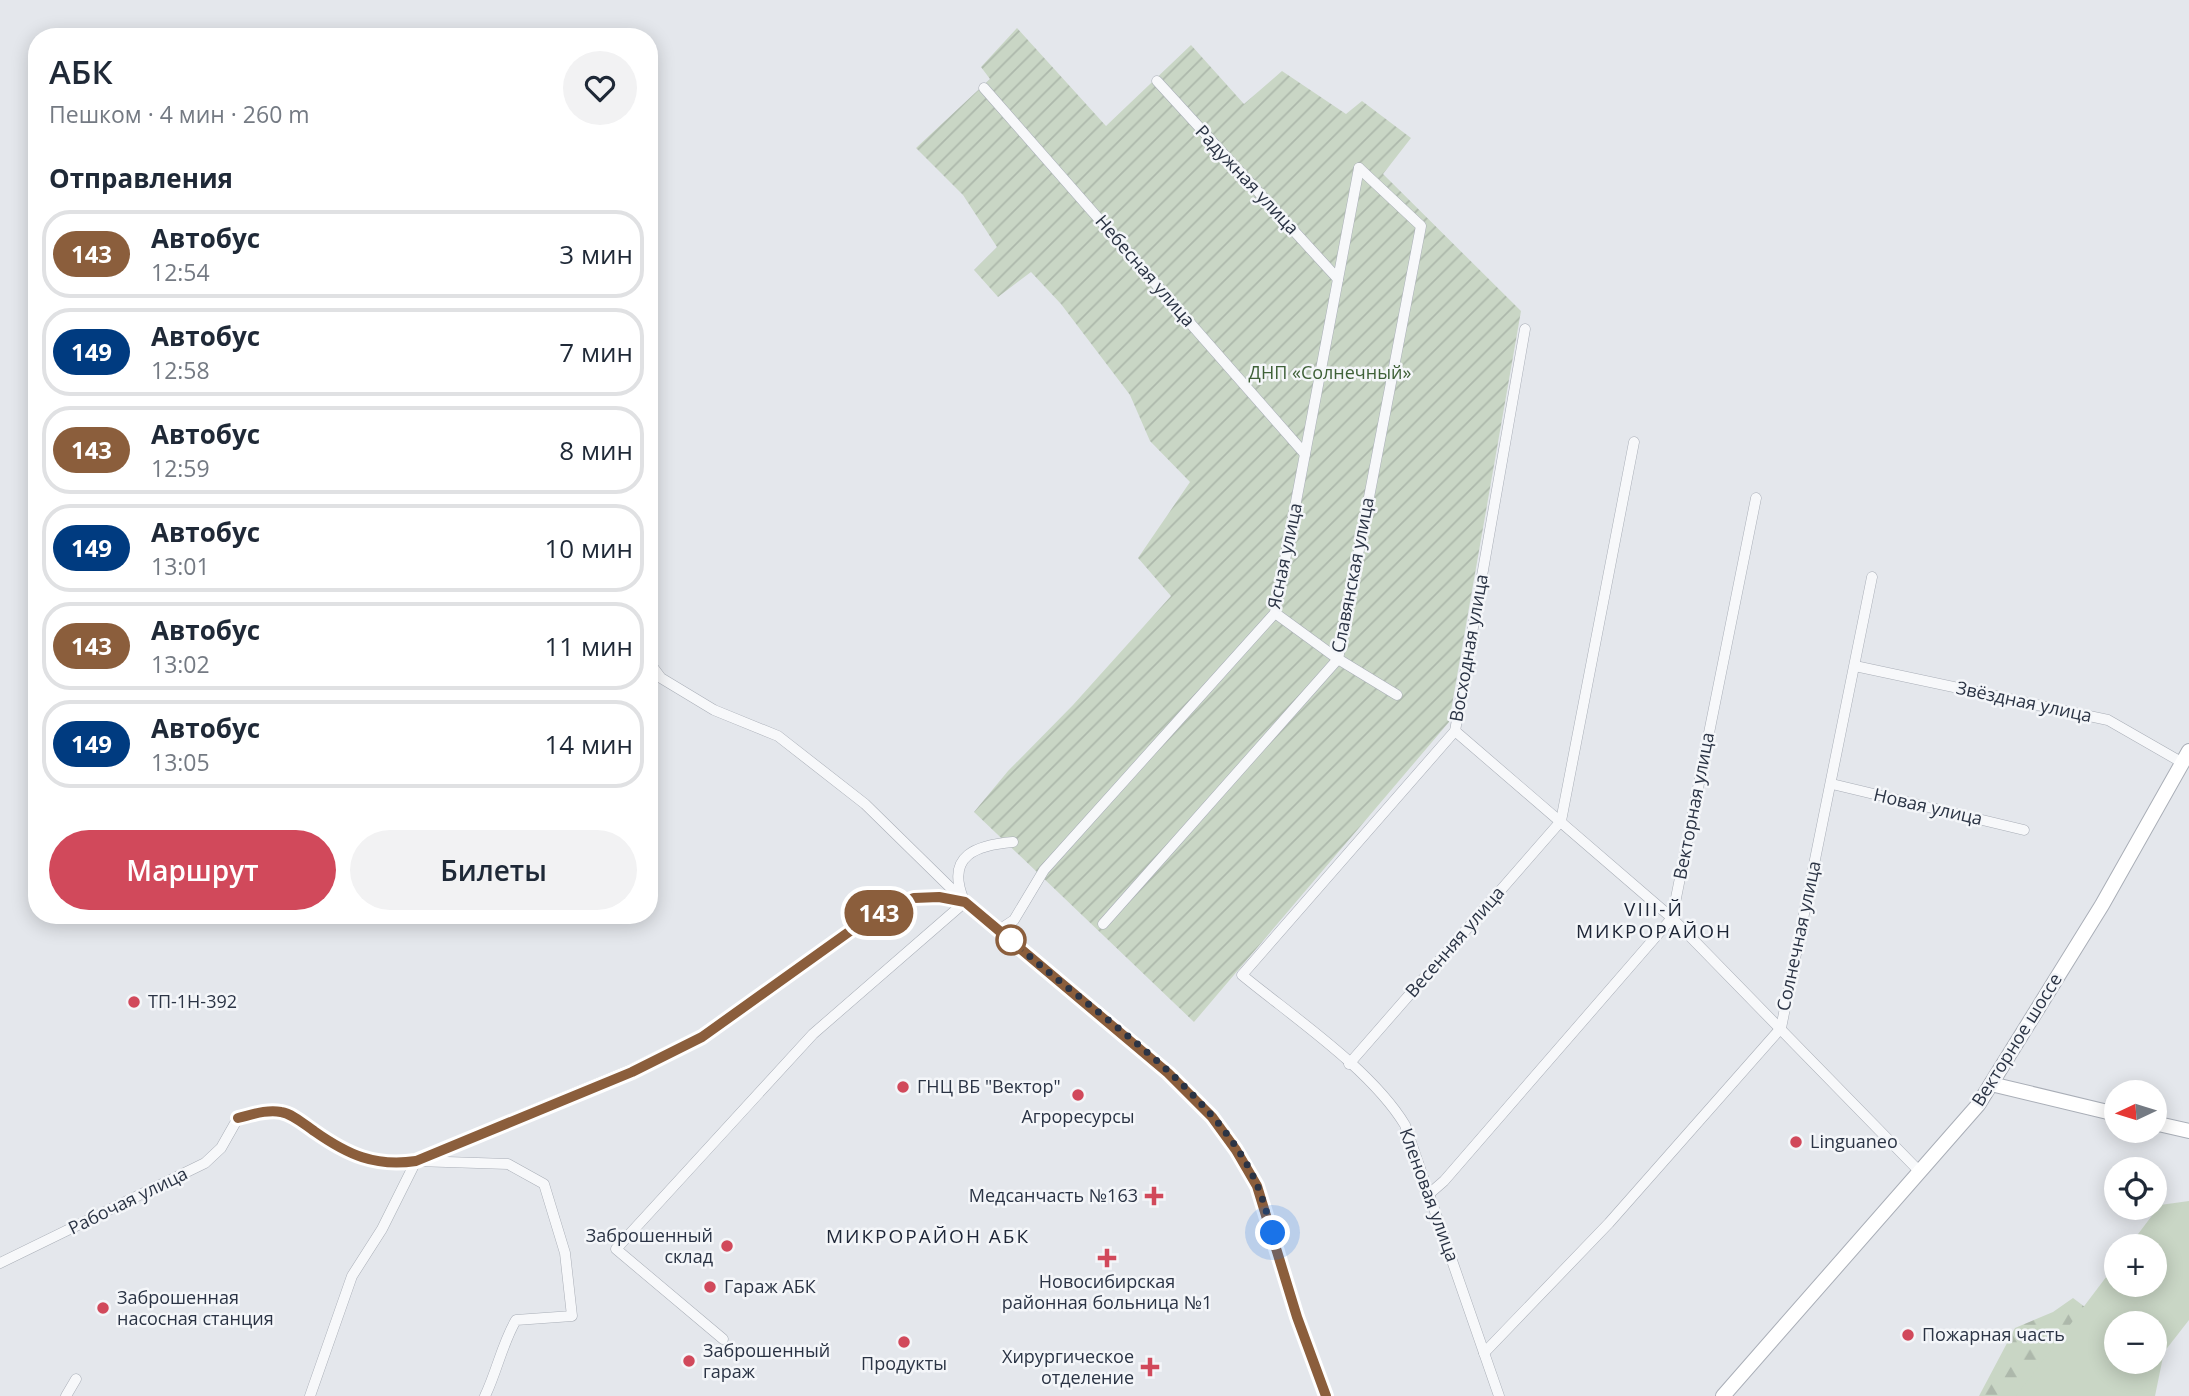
<!DOCTYPE html>
<html lang="ru">
<meta charset="utf-8">
<style>
:root{--surface:#fff;--page:#f2f2f3;--text:#1f2937;--muted:#747a83;--line:#e0e1e3;--accent:#d1495b}
body{margin:0;font-family:"Open Sans",sans-serif;background:var(--page);color:var(--text);height:100vh;display:flex;flex-direction:column;font-size:26px;white-space:nowrap}
*{box-sizing:border-box;margin:0}
p{font-size:23px;color:var(--muted)}
.icon{flex:none;width:38px;height:38px;fill:none;stroke:currentColor;stroke-width:2;stroke-linecap:round;stroke-linejoin:round}
.map{position:relative;flex:1;overflow:hidden}
.details{position:absolute;left:28px;top:28px;width:630px;height:896px;display:flex;flex-direction:column;background:var(--surface);border-radius:28px;box-shadow:0 4px 18px #0003}
.details>*{flex:none}
.badge{padding:0 14px;border-radius:23px;font-size:24px;line-height:46px}
.needle{width:46px;rotate:266deg}
.buttons{position:absolute;left:2104px;top:1080px;display:grid;gap:14px}
.buttons a{display:grid;place-items:center;width:63px;height:63px;border-radius:50%;background:var(--surface);box-shadow:0 4px 18px #0003;font-size:35px}
.you{position:absolute;width:35px;height:35px;margin:-18px;border:5px solid #fff;border-radius:50%;background:#1a73e8;box-shadow:0 0 0 10px #1a73e833}
.map>.badge{position:absolute;translate:-50% -50%;box-shadow:0 0 0 4px #fff}
h2{padding:0 21px;font-size:26px;line-height:63px}
.round{display:grid;place-items:center;flex:none;width:74px;height:74px;border-radius:37px;background:var(--page)}
.summary{display:flex;align-items:center;justify-content:space-between;height:119px;padding:0 21px}
h1{font-size:33px;font-weight:600;line-height:52px}
.cta{display:flex;gap:14px;margin-top:auto;padding:14px 21px}
.cta a{flex:1;height:80px;border-radius:42px;background:var(--accent);color:#fff;font-size:28px;font-weight:600;line-height:80px;text-align:center}
.cta a+a{background:var(--page);color:var(--text)}
ul{padding:0;list-style:none}
li{display:flex;align-items:center;gap:21px;height:88px;margin:0 14px 10px;padding:0 7px;border:4px solid var(--line);border-radius:28px}
li div{flex:1}
li b{display:block;font-size:26px}
li em{font-style:normal}
li .badge{min-width:77px;font-weight:700;text-align:center}
.map>svg:first-child{display:block}
.forest{fill:url(#forest-firs)}
.garden{fill:url(#garden-furrows)}
.pitch{fill:#c9d6c5;fill-rule:evenodd}
.lines{fill:none;stroke-linecap:round;stroke-linejoin:round}
.minor-casing{stroke:#a9aeb7;stroke-width:11}
.tertiary-casing{stroke:#a9aeb7;stroke-width:14}
.secondary-casing{stroke:#a9aeb7;stroke-width:16}
.minor{stroke:#f7f8fa;stroke-width:10}
.tertiary{stroke:#f7f8fa;stroke-width:12}
.secondary{stroke:#fff;stroke-width:14}
.line-casing{stroke:#fff;stroke-width:16}
.line{stroke:#8b5e3c;stroke-width:10}
.walk{stroke:#2b3445;stroke-width:7;stroke-dasharray:0 12.6}
.stop-dot{fill:#fff;stroke:#8b5e3c;stroke-width:3.5}
.poi-dot{fill:#d1495b;stroke:#f4f6f9;stroke-width:2.5}
.labels{text-anchor:middle;stroke-width:5;stroke-linejoin:round;paint-order:stroke}
.street-label{font-size:18px;fill:#2b3445;stroke:#f4f6f9}
.park-label{font-size:18px;fill:#3f6138;stroke:#f4f6f9}
.poi-label{font-size:18px;fill:#2b3445;stroke:#f4f6f9;text-anchor:start}
.neighbourhood-label{font-size:19px;letter-spacing:2px;fill:#1d2536;stroke:#f4f6f9}
</style>
<div class="map">
<svg width="2189" height="1396" viewBox="0 0 2189 1396">
<defs>
<pattern id="forest-firs" width="22" height="20" patternUnits="userSpaceOnUse" patternTransform="scale(1.75)"><rect width="22" height="20" fill="#c9d6c5"/><path d="M5 1l3.5 6h-7zM16 11l3.5 6h-7z" fill="#adb8ab"/></pattern>
<pattern id="garden-furrows" width="10" height="10" patternUnits="userSpaceOnUse" patternTransform="scale(1.75)"><rect width="10" height="10" fill="#c9d6c5"/><path d="M-1 1l2-2M0 10L10 0M9 11l2-2" fill="none" stroke="#adb8ab"/></pattern>
</defs>
<rect width="100%" height="100%" fill="#e4e7ec"/>
<polygon class="forest" points="2073,1298 2085,1307 2035,1396 1979,1396 2015,1328 2053,1312"/>
<polygon class="garden" points="1017,28 1106,126 1191,45 1244,104 1282,71 1346,114 1362,101 1411,138 1383,174 1521,311 1449,722 1194,1022 974,812 1008,771 1073,705 1171,596 1138,558 1190,482 1150,441 1130,395 1061,304 1031,272 998,297 974,270 997,247 963,195 916,148 990,79 981,67"/>
<path class="pitch" d="M2189,1201V1320L2164,1352L2155,1396H2016L2116,1264V1284H2154V1246H2129L2160,1205ZM2116,1323H2154V1362H2116Z"/>
<g class="lines">
<g class="minor-casing">
<g id="minor">
<polyline points="1157,81 1338,279"/>
<polyline points="984,88 1305,454"/>
<polyline points="1275,613 1338,659 1397,695"/>
<polyline points="649,662 661,678 714,710 778,736 865,804 965,902"/>
<polyline points="1855,666 2108,720 2183,763"/>
<polyline points="1455,731 1672,918 1920,1172"/>
<polyline points="1832,784 2024,830"/>
<path d="M963,898C946,855 977,845 1013,842"/>
<polyline points="1103,924 1338,659 1421,226 1359,168"/>
<polyline points="999,930 1014,920 1044,870 1275,613 1359,168"/>
<polyline points="1349,1064 1561,821 1634,442"/>
<polyline points="1429,1194 1444,1181 1672,918 1756,498"/>
<polyline points="0,1263 205,1163 221,1148 238,1118"/>
<polyline points="723,1339 616,1249 813,1034 965,902"/>
<polyline points="1484,1353 1609,1223 1781,1028 1872,577"/>
<polyline points="66,1396 76,1379"/>
<path d="M310,1396L352,1276L382,1229L416,1161L508,1164L544,1184L565,1253L572,1316L516,1320C502,1344 497,1371 485,1396"/>
<path d="M1499,1396L1405,1125C1371,1069 1293,1017 1242,975L1455,731L1525,329"/>
</g>
</g>
<g class="tertiary-casing">
<path id="tertiary" d="M238,1118C251,1115 267,1109 281,1112C293,1114 305,1125 314,1131C348,1155 375,1167 416,1161L632,1071L702,1037L860,924L891,906L914,898L939,897L965,902L1168,1073L1212,1117L1236,1150L1257,1186L1297,1317L1326,1396"/>
</g>
<g class="secondary-casing">
<g id="secondary">
<polyline points="1991,1084 2116,1114"/>
<polyline points="2154,1123 2189,1131"/>
<polyline points="1723,1396 1978,1105 2102,905 2189,751"/>
</g>
</g>
<use href="#minor" class="minor"/>
<use href="#tertiary" class="tertiary"/>
<use href="#secondary" class="secondary"/>
</g>
<g class="lines">
<g class="line-casing">
<path id="line" d="M238,1118C251,1115 267,1109 281,1112C293,1114 305,1125 314,1131C348,1155 375,1167 416,1161L632,1072L702,1037L860,924L891,906L914,898L939,897L965,902L1168,1073L1212,1117L1236,1150L1257,1186L1297,1317L1326,1396"/>
</g>
<use href="#line" class="line"/>
<path class="walk" d="M1011,940C1088,1010 1218,1090 1258,1187C1264,1202 1268,1218 1273,1233"/>
</g>
<circle class="stop-dot" cx="1011" cy="940" r="14"/>
<g class="poi-dot">
<circle cx="134" cy="1002" r="7"/>
<circle cx="903" cy="1087" r="7"/>
<circle cx="1078" cy="1095" r="7"/>
<circle cx="1796" cy="1142" r="7"/>
<path d="M1150.5 1185.5h7v7h7v7h-7v7h-7v-7h-7v-7h7z"/>
<circle cx="727" cy="1246" r="7"/>
<path d="M1103.5 1247.5h7v7h7v7h-7v7h-7v-7h-7v-7h7z"/>
<circle cx="710" cy="1287" r="7"/>
<circle cx="103" cy="1308" r="7"/>
<circle cx="1908" cy="1335" r="7"/>
<circle cx="904" cy="1342" r="7"/>
<circle cx="689" cy="1361" r="7"/>
<path d="M1146.5 1356.5h7v7h7v7h-7v7h-7v-7h-7v-7h7z"/>
</g>
<g class="labels">
<g class="street-label">
<text transform="translate(1247 180) rotate(47)" y="6">Радужная улица</text>
<text transform="translate(1145 271) rotate(49)" y="6">Небесная улица</text>
<text transform="translate(1285 556) rotate(-78)" y="6">Ясная улица</text>
<text transform="translate(1353 575) rotate(-79)" y="6">Славянская улица</text>
<text transform="translate(1469 648) rotate(-80)" y="6">Восходная улица</text>
<text transform="translate(2024 702) rotate(12)" y="6">Звёздная улица</text>
<text transform="translate(1694 806) rotate(-79)" y="6">Векторная улица</text>
<text transform="translate(1928 807) rotate(13)" y="6">Новая улица</text>
<text transform="translate(1799 936) rotate(-78)" y="6">Солнечная улица</text>
<text transform="translate(1455 942) rotate(-49)" y="6">Весенняя улица</text>
<text transform="translate(2017 1040) rotate(-58)" y="6">Векторное шоссе</text>
<text transform="translate(1429 1195) rotate(70)" y="6">Кленовая улица</text>
<text transform="translate(128 1201) rotate(-26)" y="6">Рабочая улица</text>
</g>
<g class="park-label">
<text x="1330" y="379">ДНП «Солнечный»</text>
</g>
<g class="poi-label">
<text x="148" y="1008">ТП-1Н-392</text>
<text x="917" y="1093">ГНЦ ВБ "Вектор"</text>
<text x="1078" y="1123" text-anchor="middle">Агроресурсы</text>
<text x="1810" y="1148">Linguaneo</text>
<text x="1138" y="1202" text-anchor="end">Медсанчасть №163</text>
<text x="713" y="1242" text-anchor="end">Заброшенный<tspan x="713" dy="21">склад</tspan></text>
<text x="1107" y="1288" text-anchor="middle">Новосибирская<tspan x="1107" dy="21">районная больница №1</tspan></text>
<text x="724" y="1293">Гараж АБК</text>
<text x="117" y="1304">Заброшенная<tspan x="117" dy="21">насосная станция</tspan></text>
<text x="1922" y="1341">Пожарная часть</text>
<text x="703" y="1357">Заброшенный<tspan x="703" dy="21">гараж</tspan></text>
<text x="1134" y="1363" text-anchor="end">Хирургическое<tspan x="1134" dy="21">отделение</tspan></text>
<text x="904" y="1370" text-anchor="middle">Продукты</text>
</g>
<g class="neighbourhood-label">
<text x="1654" y="916">VIII-Й<tspan x="1654" dy="22">МИКРОРАЙОН</tspan></text>
<text x="928" y="1243">МИКРОРАЙОН АБК</text>
</g>
</g>
</svg>
<div class="buttons">
<a><svg class="needle" viewBox="-14 -14 28 28"><path d="M0-13l5 13h-10z" fill="#e53935"/><path d="M0 13l5-13h-10z" fill="#747a83"/></svg></a>
<a><svg class="icon" aria-label="locate" viewBox="0 0 24 24"><circle cx="12" cy="12" r="6"/><path d="M12 2v4M12 18v4M2 12h4M18 12h4"/></svg></a>
<a>+</a>
<a>−</a>
</div>
<div class="you" style="left:1273px;top:1233px"></div>
<b class="badge" style="left:879px;top:913px;background:#8b5e3c;color:#fff">143</b>
<section class="details">
<div class="summary"><div><h1>АБК</h1><p>Пешком · 4 мин · 260 m</p></div><a class="round"><svg class="icon" aria-label="heart" viewBox="0 0 24 24"><path d="M12 20l-8-8c-3-5 5-10 8-4 3-6 11-1 8 4z"/></svg></a></div>
<h2>Отправления</h2>
<ul>
<li><span class="badge" style="background:#8b5e3c;color:#fff">143</span><div><b>Автобус</b><p>12:54</p></div><em>3 мин</em></li>
<li><span class="badge" style="background:#003b80;color:#fff">149</span><div><b>Автобус</b><p>12:58</p></div><em>7 мин</em></li>
<li><span class="badge" style="background:#8b5e3c;color:#fff">143</span><div><b>Автобус</b><p>12:59</p></div><em>8 мин</em></li>
<li><span class="badge" style="background:#003b80;color:#fff">149</span><div><b>Автобус</b><p>13:01</p></div><em>10 мин</em></li>
<li><span class="badge" style="background:#8b5e3c;color:#fff">143</span><div><b>Автобус</b><p>13:02</p></div><em>11 мин</em></li>
<li><span class="badge" style="background:#003b80;color:#fff">149</span><div><b>Автобус</b><p>13:05</p></div><em>14 мин</em></li>
</ul>
<div class="cta"><a>Маршрут</a><a>Билеты</a></div>
</section>
</div>
